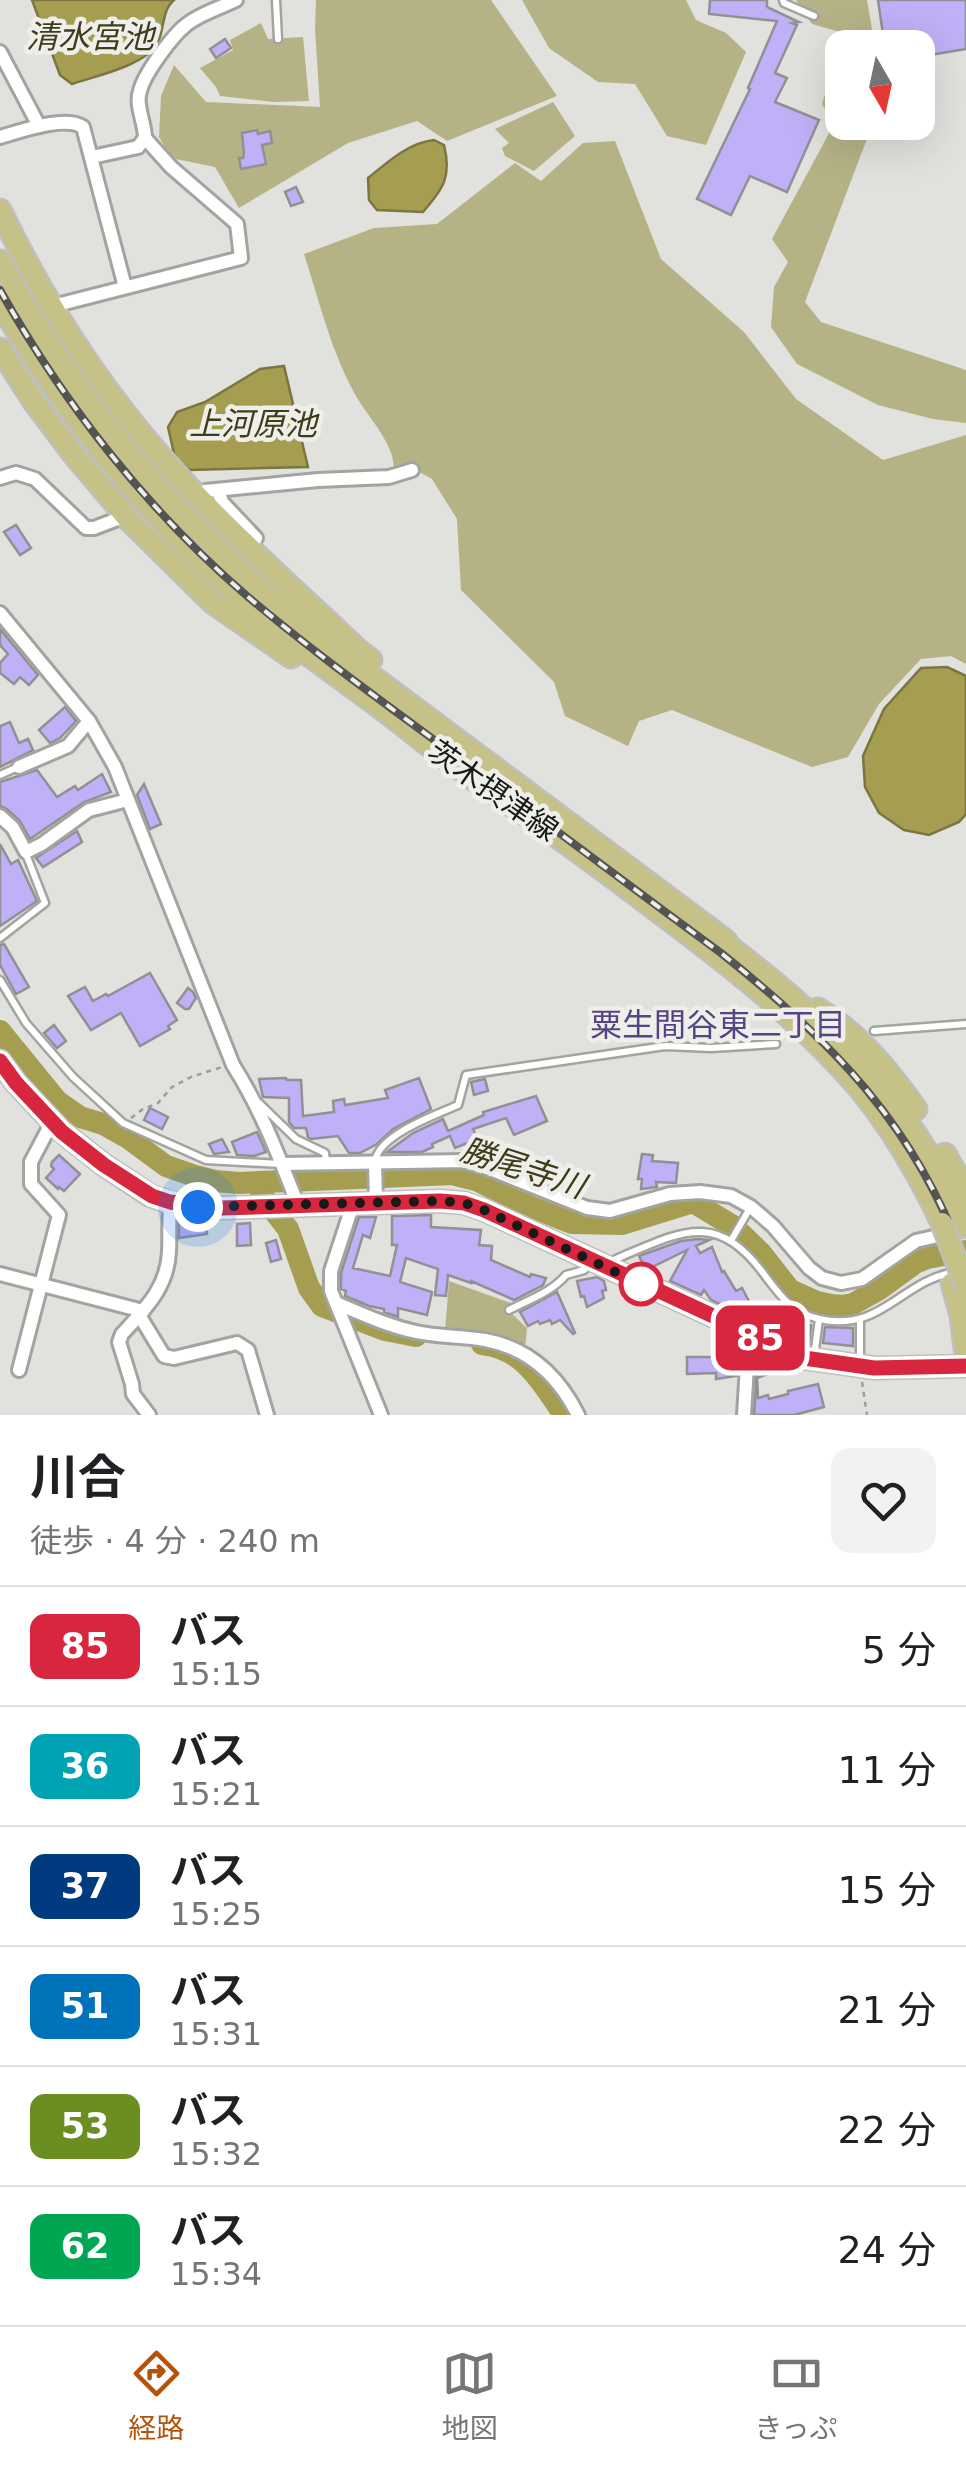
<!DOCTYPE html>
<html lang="ja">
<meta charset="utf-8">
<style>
:root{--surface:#fff;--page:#f2f2f2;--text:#202124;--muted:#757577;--line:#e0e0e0;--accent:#b45309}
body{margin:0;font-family:"DejaVu Sans","Noto Sans JP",sans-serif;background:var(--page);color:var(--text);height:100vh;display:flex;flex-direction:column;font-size:38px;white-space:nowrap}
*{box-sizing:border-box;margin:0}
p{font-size:32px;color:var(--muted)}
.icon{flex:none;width:55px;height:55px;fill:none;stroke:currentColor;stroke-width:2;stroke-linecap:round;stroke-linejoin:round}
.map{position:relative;height:1415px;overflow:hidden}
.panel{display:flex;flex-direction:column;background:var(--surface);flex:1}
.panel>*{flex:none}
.badge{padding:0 20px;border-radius:15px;font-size:35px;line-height:65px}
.needle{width:65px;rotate:171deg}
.controls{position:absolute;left:825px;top:30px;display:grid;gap:20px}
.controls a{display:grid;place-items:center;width:110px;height:110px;border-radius:20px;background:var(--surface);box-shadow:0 10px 40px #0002;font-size:50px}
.you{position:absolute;width:50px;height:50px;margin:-25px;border:8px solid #fff;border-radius:50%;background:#1a73e8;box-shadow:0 0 0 15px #1a73e833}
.map>.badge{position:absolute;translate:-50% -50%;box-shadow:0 0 0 5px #fff}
.round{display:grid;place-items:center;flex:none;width:105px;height:105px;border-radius:20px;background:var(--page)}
.head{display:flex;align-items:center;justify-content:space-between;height:170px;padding:0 30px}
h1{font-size:48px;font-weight:700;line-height:75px}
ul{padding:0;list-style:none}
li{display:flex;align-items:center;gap:30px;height:120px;padding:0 30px;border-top:2px solid var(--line)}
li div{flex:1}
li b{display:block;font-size:38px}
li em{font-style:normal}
li .badge{min-width:110px;font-weight:700;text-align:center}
.menu{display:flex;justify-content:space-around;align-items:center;height:140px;border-top:2px solid var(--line);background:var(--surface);font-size:28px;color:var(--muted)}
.menu a{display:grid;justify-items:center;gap:5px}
.menu .selected{color:var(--accent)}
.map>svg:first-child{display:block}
.green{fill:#b5b386}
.water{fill:#a59e51;stroke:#7b7640;stroke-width:2.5}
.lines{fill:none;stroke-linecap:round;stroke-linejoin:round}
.river{stroke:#a59e51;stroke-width:22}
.building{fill:#bfb0f7;stroke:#919094;stroke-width:2.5}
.service-casing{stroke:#a3a3a0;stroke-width:11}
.minor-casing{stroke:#a3a3a0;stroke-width:18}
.primary-casing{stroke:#bfbfbe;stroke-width:25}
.path{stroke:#9d9d9a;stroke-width:2.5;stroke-dasharray:5 5;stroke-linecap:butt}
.service{stroke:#fff;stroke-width:6}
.minor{stroke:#fff;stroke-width:12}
.primary{stroke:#c6c186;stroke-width:20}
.rail-casing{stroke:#545452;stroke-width:8}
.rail{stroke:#eeeeea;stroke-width:4;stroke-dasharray:11;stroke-linecap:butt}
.primary-bridge-casing{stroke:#bfbfbe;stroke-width:25;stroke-linecap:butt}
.primary-bridge{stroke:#c6c186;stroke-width:20}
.line-casing{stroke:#fff;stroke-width:22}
.line{stroke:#d7263d;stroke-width:15}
.walk{stroke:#191918;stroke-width:10;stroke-dasharray:0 18}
.stop-dot{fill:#fff;stroke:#d7263d;stroke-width:5}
.labels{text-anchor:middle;stroke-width:9;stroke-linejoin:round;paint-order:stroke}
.street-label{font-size:30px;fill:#191918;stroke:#eeeeea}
.water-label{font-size:32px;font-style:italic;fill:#3f3c1a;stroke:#eeeeea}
.neighbourhood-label{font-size:32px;fill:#554582;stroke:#eeeeea}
</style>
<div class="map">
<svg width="966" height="1415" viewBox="0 0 966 1415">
<rect width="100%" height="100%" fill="#e1e1dd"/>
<g class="green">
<polygon points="316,0 491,0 557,96 447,141 417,121 348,143 239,208 215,167 171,158 159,137 161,96 174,65 206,102 320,107 315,29"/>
<polygon points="522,0 686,0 696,20 726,33 746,52 706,145 667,136 635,84 598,82 549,48"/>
<polygon points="796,0 867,0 875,47 854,47 851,35 812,24"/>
<polygon points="261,23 268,39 303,37 309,101 273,102 220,96 216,87 200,68 233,50 230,40"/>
<polygon points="842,60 842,122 873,123 805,302 821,322 966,370 966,423 933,419 878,405 797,364 771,327 774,287 788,262 772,239 834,124 822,104 833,68"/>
<polygon points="553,102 575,136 534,171 505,156 502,148 509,143 495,129"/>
<path d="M615,141L661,259L744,332L796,399L883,460L966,435V664L951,656L921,659L879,704L848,757L812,767L672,710L639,721L628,746L565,716L554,682L461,590L457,519L432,479L413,468L393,470C398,451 370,418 359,401C332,356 320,303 304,254L374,228L437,224L515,163L541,181L583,143Z"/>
<polygon points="449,1281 511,1303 511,1313 527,1328 525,1349 445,1331"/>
</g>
<g class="water">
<path d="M32,0H174C161,11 165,30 157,44C144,66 95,76 72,84L60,75Z"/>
<path d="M434,140L444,145C452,177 443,189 423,212L377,210L369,200L368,178C388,162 408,143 434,140Z"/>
<polygon points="284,366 308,467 189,470 175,458 168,427 177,412 205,402 260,369"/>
<polygon points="947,667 966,676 966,814 959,822 929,835 904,830 879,813 865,787 863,756 884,709 921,668"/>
</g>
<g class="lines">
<g class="river">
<polyline points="0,1031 57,1101 80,1117 103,1124 128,1138 166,1166 195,1176 215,1181 239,1183 452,1174 476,1180 531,1207 572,1223 622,1224 693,1202 733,1226 761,1253 790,1290 817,1302 831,1305 843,1306 853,1304 878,1290 915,1263 927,1258 966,1251"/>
<polyline points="261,1194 288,1229 309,1288 322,1306 385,1330 416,1336"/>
<path d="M482,1344C524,1348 543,1384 564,1415"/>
</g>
</g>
<g class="building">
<polygon points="710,0 767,0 767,7 799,22 792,23 797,25 775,73 787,78 775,102 819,120 787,192 750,176 731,215 697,199 750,89 748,88 777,21 709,14"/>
<polygon points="878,0 966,0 966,49 918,57 918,48 885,48"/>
<polygon points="225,39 231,48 216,58 210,49"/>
<polygon points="257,130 258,134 270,131 272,143 262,145 266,164 241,169 239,158 243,158 244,154 242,133"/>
<polygon points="296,187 303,202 291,206 285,192"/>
<polygon points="16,525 31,548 20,555 4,532"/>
<polygon points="0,629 38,675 29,685 20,677 14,684 0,673 0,663 8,654 0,645"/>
<polygon points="65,707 76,721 60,738 50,743 39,730"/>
<polygon points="10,722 19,743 28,739 33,750 0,767 0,726"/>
<polygon points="37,770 57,797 75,786 78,790 102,774 111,792 84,802 30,839 20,821 7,809 0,806 0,782"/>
<polygon points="144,784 161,824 150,829 137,795"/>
<polygon points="77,831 82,842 43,867 36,858"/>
<polygon points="0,844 11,864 18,860 37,901 0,926"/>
<polygon points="4,944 29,987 16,994 0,965 0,945"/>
<polygon points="150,973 177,1020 168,1026 170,1029 140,1046 121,1013 91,1030 68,996 85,987 93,1001 106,994 108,996"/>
<polygon points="188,988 193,992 196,998 189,1009 185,1009 177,1003"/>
<polygon points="54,1025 66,1041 57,1048 44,1033"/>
<polygon points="286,1078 287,1080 301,1080 303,1116 334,1112 333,1101 344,1099 345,1105 388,1098 385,1090 419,1078 431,1109 393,1129 377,1144 360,1153 349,1153 338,1136 311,1139 308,1137 306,1128 294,1128 289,1122 289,1098 263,1097 259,1079"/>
<polygon points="485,1079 488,1091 474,1095 471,1082"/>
<polygon points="536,1096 547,1121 514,1135 506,1118 473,1129 478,1139 455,1148 450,1136 432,1144 433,1147 422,1152 387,1152 413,1133 443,1119 448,1131 484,1115 483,1112"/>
<polygon points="150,1108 168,1117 162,1129 144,1120"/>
<polygon points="257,1132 266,1152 254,1156 237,1155 232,1142"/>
<polygon points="222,1139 229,1152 214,1154 209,1144"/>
<polygon points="642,1154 653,1155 652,1161 678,1163 676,1183 656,1182 657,1187 641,1189 642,1179 638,1179"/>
<polygon points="59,1155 80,1174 64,1191 59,1187 58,1189 46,1178 54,1169 51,1166 52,1162"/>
<polygon points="431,1215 431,1227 481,1230 479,1245 492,1246 491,1260 530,1277 531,1274 546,1278 543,1285 514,1300 471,1281 471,1283 448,1275 446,1296 435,1295 438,1269 406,1258 400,1282 432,1292 427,1315 398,1308 398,1317 384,1312 384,1309 369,1306 345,1296 346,1291 341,1289 341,1273 359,1217 376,1217 370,1238 363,1235 353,1268 390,1276 397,1245 392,1245 392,1216"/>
<polygon points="190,1219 191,1222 205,1220 207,1234 179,1238 179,1220"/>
<polygon points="250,1223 251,1245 237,1246 237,1224"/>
<polygon points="698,1239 709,1240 696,1246 700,1253 712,1247 722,1272 724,1271 736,1291 742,1288 751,1305 739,1313 711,1300 704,1290 701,1295 670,1281 687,1250 646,1270 639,1256 681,1241"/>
<polygon points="276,1240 281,1259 271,1262 266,1243"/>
<polygon points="597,1277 604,1281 606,1290 602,1291 604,1298 587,1307 584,1296 581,1297 577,1281"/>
<polygon points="557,1292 575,1333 573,1334 560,1320 552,1324 550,1320 540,1324 538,1321 528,1326 520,1312"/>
<polygon points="791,1321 811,1325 809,1344 788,1335"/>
<polygon points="825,1327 853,1328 853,1346 823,1343"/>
<polygon points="758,1352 784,1364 784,1368 757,1378 758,1398 768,1395 769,1399 788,1394 788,1391 818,1384 824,1407 794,1415 754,1415"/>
<polygon points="687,1357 738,1357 736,1376 716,1379 716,1373 687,1374"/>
</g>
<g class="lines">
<g class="service-casing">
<g id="service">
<polyline points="276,0 278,39"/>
<polyline points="783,0 784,3 814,16"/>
<polyline points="0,775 18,767"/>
<polyline points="0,938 45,903 26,854"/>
<polyline points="0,980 26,1023 73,1077 123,1123 206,1160 281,1164"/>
<polyline points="874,1031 966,1024"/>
<polyline points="259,1103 296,1139 325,1153 326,1161"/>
<path d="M375,1161C379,1135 435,1115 458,1105L466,1075L665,1046L711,1048L776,1044"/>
<polyline points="732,1239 750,1208"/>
<path d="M614,1265L616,1259C682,1231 717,1209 766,1277C781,1297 793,1313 819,1319L814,1357"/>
<path d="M509,1310C528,1300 552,1292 566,1275L584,1270L588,1264"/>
<path d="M819,1319C882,1333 900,1281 955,1272"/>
<polyline points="860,1320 860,1363"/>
</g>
</g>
<g class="minor-casing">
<g id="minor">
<polyline points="0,52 39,126"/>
<path d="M0,137C21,131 65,115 83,127L125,287"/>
<polyline points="92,157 138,147 145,138"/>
<path d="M49,307L241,258L237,224L171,167L145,138C145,123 135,105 140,91C144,74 172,36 186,25C199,14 220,8 236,0"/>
<polyline points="0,478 16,473 35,479 86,528 94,528 128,515"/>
<polyline points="218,490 222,502 256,538 249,547"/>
<polyline points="205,491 318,480 389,477 412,470"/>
<path d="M0,613L89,721L115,767L233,1065C261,1109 279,1157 298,1205"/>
<polyline points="19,767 68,746 89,721"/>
<polyline points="0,816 13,828 26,852 42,844 89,810 128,800"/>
<polyline points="375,1162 376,1203"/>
<polyline points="282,1164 464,1161 490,1169 587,1208 610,1211 670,1194 700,1192 731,1196 751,1207 773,1226 809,1268 822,1278 841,1283 862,1279 916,1241 951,1233"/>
<polyline points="353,1204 331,1271 331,1291 381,1415"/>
<polyline points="0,1274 143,1311"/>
<path d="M336,1303C362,1314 388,1326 416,1332C439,1337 462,1336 485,1340C529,1348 559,1377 578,1415"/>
<polyline points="139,1315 164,1356 174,1358 237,1343 248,1350 267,1415"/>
<polyline points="19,1370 59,1215 31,1184 31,1162 52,1122"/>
<path d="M149,1415L133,1394L132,1384L119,1342L122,1334C145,1309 168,1287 169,1251C170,1235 168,1219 171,1203"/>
<polyline points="744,1415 749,1333"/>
</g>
</g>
<g class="primary-casing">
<g id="primary">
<path d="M0,210C43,299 97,384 162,458C223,527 292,587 358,650L371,660"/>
<path d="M0,261C78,406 184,531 314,633L725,940L731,948C832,1025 916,1109 966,1227"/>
<path d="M0,303C68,419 153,522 254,611C292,645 334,673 374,703C404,725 433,750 464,772C490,792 518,809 545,828C582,854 618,881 655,909C727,963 800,1019 859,1088C893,1129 919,1175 942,1223"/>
<polyline points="0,349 34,402 74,455 129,520 213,603 291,657"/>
<path d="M818,1009C859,1034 888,1070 916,1109"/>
<polyline points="0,1061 16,1083 61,1131 104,1165 151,1196 171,1203 222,1208 440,1201 464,1203 484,1210 804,1358 875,1368 966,1366"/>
<polyline points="945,1154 966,1191"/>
<polyline points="952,1283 961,1316 966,1356"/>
</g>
</g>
<g class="path">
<polyline points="131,1118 143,1109 158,1103 172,1087 191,1077 222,1067"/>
<polyline points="862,1382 867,1415"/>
</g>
<use href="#service" class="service"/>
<use href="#minor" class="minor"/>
<use href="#primary" class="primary"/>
<g class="rail-casing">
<path id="rail" d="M0,290C64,404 148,511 247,596C313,652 383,702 452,753C542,820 631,887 721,953C834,1043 917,1127 966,1266"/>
</g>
<use href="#rail" class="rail"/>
<g class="primary-bridge-casing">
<polyline id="primary-bridge" points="942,1223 966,1287"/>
</g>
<use href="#primary-bridge" class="primary-bridge"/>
</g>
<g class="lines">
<g class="line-casing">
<polyline id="line" points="0,1061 16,1083 62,1132 104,1165 152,1196 170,1202 222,1208 440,1201 464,1203 484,1210 804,1358 874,1368 966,1366"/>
</g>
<use href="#line" class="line"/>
<polyline class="walk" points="198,1207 440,1201 464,1203 484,1210 641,1284"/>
</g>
<circle class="stop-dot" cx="641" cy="1284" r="20"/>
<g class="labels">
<g class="street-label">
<text transform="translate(493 791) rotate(35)" y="10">茨木摂津線</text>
</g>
<g class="water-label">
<text x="90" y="48">清水宮池</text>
<text x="253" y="435">上河原池</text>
<text transform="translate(523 1168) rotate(18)" y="11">勝尾寺川</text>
</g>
<g class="neighbourhood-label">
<text x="718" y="1036">粟生間谷東二丁目</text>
</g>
</g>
</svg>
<div class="controls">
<a><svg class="needle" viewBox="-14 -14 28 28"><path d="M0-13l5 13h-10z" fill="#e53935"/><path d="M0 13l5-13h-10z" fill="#757577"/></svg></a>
</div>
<div class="you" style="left:198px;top:1207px"></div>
<b class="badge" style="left:760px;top:1338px;background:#d7263d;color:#fff">85</b>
</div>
<section class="panel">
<div class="head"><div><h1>川合</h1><p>徒歩 · 4 分 · 240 m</p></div><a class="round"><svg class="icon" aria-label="heart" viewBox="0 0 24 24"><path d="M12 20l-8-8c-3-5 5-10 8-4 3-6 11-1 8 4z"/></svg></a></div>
<ul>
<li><span class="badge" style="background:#d7263d;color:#fff">85</span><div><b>バス</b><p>15:15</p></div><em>5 分</em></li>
<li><span class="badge" style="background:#00a3b4;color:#fff">36</span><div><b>バス</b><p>15:21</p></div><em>11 分</em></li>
<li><span class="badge" style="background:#003b80;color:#fff">37</span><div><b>バス</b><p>15:25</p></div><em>15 分</em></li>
<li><span class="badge" style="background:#0072bc;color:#fff">51</span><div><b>バス</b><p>15:31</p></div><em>21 分</em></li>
<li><span class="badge" style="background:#6b8e23;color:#fff">53</span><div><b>バス</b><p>15:32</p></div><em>22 分</em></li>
<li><span class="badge" style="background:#00a651;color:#fff">62</span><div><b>バス</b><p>15:34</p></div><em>24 分</em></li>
</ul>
</section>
<nav class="menu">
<a class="selected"><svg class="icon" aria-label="directions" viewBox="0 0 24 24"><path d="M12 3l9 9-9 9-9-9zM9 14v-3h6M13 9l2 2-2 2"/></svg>経路</a>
<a><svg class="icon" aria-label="map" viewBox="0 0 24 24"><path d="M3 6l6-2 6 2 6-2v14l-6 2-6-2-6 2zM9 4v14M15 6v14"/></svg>地図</a>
<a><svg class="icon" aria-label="tickets" viewBox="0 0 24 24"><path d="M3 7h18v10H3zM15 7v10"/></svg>きっぷ</a>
</nav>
